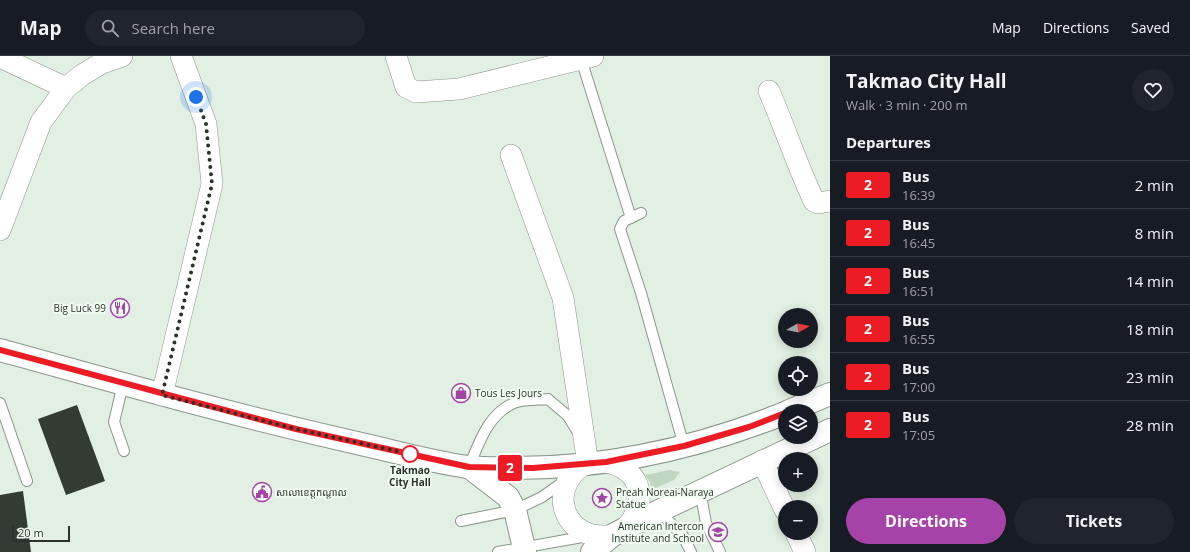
<!DOCTYPE html>
<meta charset="utf-8">
<style>
:root{--surface:#171b24;--page:#20242c;--text:#f1f3f6;--muted:#9ea1a6;--line:#363941;--accent:#a643a9}
body{margin:0;font-family:"Open Sans","Noto Sans Khmer",sans-serif;background:var(--page);color:var(--text);height:100vh;display:flex;flex-direction:column;font-size:15px;white-space:nowrap}
*{box-sizing:border-box;margin:0}
p{font-size:13px;color:var(--muted)}
.icon{flex:none;width:22px;height:22px;fill:none;stroke:currentColor;stroke-width:2;stroke-linecap:round;stroke-linejoin:round}
.map{position:relative;flex:1;overflow:hidden}
.side{display:flex;flex-direction:column;background:var(--surface);width:360px}
.side>*{flex:none}
.badge{padding:0 8px;border-radius:3px;font-size:14px;line-height:26px}
.needle{width:26px;rotate:81deg}
.fabs{position:absolute;left:778px;top:252px;display:grid;gap:8px}
.fabs a{display:grid;place-items:center;width:40px;height:40px;border-radius:50%;background:var(--surface);box-shadow:0 2px 10px #0003;font-size:20px}
.scale{position:absolute;left:12px;bottom:10px;width:58px;box-sizing:border-box;padding-left:4px;border:2px solid #2d312d;border-top:0;font-size:11px;line-height:14px;white-space:nowrap;color:#2d312d;-webkit-text-stroke:3px #effcf0;paint-order:stroke}
.you{position:absolute;width:20px;height:20px;margin:-10px;border:3px solid #fff;border-radius:50%;background:#1a73e8;box-shadow:0 0 0 6px #1a73e833}
.map>.badge{position:absolute;translate:-50% -50%;box-shadow:0 0 0 2px #fff}
h2{padding:0 16px;font-size:15px;line-height:36px}
.round{display:grid;place-items:center;flex:none;width:42px;height:42px;border-radius:21px;background:var(--page)}
.head{display:flex;align-items:center;justify-content:space-between;height:68px;padding:0 16px}
h1{font-size:19px;font-weight:700;line-height:30px}
.primary-button{display:flex;gap:8px;margin-top:auto;padding:8px 16px}
.primary-button a{flex:1;height:46px;border-radius:24px;background:var(--accent);color:#fff;font-size:16px;font-weight:700;line-height:46px;text-align:center}
.primary-button a+a{background:var(--page);color:var(--text)}
ul{padding:0;list-style:none}
li{display:flex;align-items:center;gap:12px;height:48px;padding:0 16px;border-top:1px solid var(--line)}
li div{flex:1}
li b{display:block;font-size:15px}
li em{font-style:normal}
li .badge{min-width:44px;font-weight:700;text-align:center}
header{display:flex;align-items:center;gap:24px;box-sizing:border-box;height:56px;padding:0 20px;background:var(--surface);border-bottom:1px solid var(--line)}
header strong{font-size:19px}
nav{display:flex;gap:22px;margin-inline-start:auto;font-size:14px}
.search{width:280px;height:36px;background:var(--page);display:flex;align-items:center;gap:10px;box-sizing:border-box;padding:0 14px;border-radius:22px;color:var(--muted);font-size:15px}
main{display:flex;flex:1;min-height:0}
.map>svg:first-child{display:block}
.green{fill:#bfd7c0}
.building{fill:#323c32}
.lines{fill:none;stroke-linecap:round;stroke-linejoin:round}
.lane-casing{stroke:#8b968b;stroke-width:12}
.street-casing{stroke:#8b968b;stroke-width:22}
.primary-casing{stroke:#8b968b;stroke-width:24}
.lane{stroke:#fff;stroke-width:10}
.street{stroke:#fff;stroke-width:21}
.primary{stroke:#fff;stroke-width:22}
.line-casing{stroke:#fff;stroke-width:9}
.line{stroke:#ed1b24;stroke-width:6}
.walk{stroke:#2d312d;stroke-width:4;stroke-dasharray:0 7.2}
.stop-dot{fill:#fff;stroke:#ed1b24;stroke-width:2}
.labels{text-anchor:middle;stroke-width:4;stroke-linejoin:round;paint-order:stroke}
.poi-label{font-size:10px;fill:#2d312d;stroke:#effcf0;text-anchor:start}
.stop-label{font-size:10px;font-weight:bold;fill:#2d312d;stroke:#effcf0}
</style>
<header>
<strong>Map</strong>
<div class="search"><svg class="icon" aria-label="search" viewBox="0 0 24 24"><circle cx="10" cy="10" r="6"/><path d="M15 15l6 6"/></svg>Search here</div>
<nav><a>Map</a><a>Directions</a><a>Saved</a></nav>
</header>
<main>
<div class="map">
<svg width="830" height="496" viewBox="0 0 830 496">
<rect width="100%" height="100%" fill="#e2efe3"/>
<polygon class="green" points="670,414 680,416 674,424 651,434 650,426 645,419"/>
<g class="building">
<polygon points="77,349 105,425 66,439 38,363"/>
<polygon points="23,435 31,496 0,496 0,439"/>
</g>
<g class="lines">
<g class="lane-casing">
<g id="lane">
<polyline points="581,3 631,162"/>
<polyline points="641,157 624,165 620,173 641,237 684,390"/>
<polyline points="123,328 114,366 124,395"/>
<polyline points="0,347 27,425"/>
<path d="M469,411C479,387 488,358 514,347C523,343 538,344 548,343L568,360L577,375"/>
<polyline points="700,434 706,467 720,496"/>
<polyline points="659,455 683,480 691,496"/>
<polyline points="461,465 515,454 542,441 566,424"/>
<polyline points="498,496 588,480"/>
</g>
</g>
<g class="street-casing">
<g id="street">
<polyline points="396,0 406,31 416,36 459,33 593,0"/>
<polyline points="0,1 66,32"/>
<path d="M769,35C785,72 797,109 814,145L818,147L830,145"/>
<polyline points="511,99 563,242 588,408"/>
<polyline points="0,174 41,66 66,32 82,19 102,7 122,0"/>
<polyline points="162,339 212,128 206,68 181,0"/>
<polyline points="762,405 785,454"/>
<path d="M606,406C644,414 649,448 624,474"/>
<path d="M583,409C544,436 567,488 613,479"/>
<polyline points="796,477 805,496"/>
</g>
</g>
<g class="primary-casing">
<g id="primary">
<path d="M0,294C119,327 237,360 357,387C393,395 431,406 468,411C481,413 495,412 509,412C603,413 698,392 785,357"/>
<polyline points="789,355 830,338"/>
<polyline points="469,411 508,441 515,454 525,496"/>
<polyline points="592,496 613,479 659,455 830,374"/>
</g>
</g>
<use href="#lane" class="lane"/>
<use href="#street" class="street"/>
<use href="#primary" class="primary"/>
</g>
<g class="lines">
<g class="line-casing">
<polyline id="line" points="0,294 296,373 469,411 533,412 606,406 684,390 749,371 785,357"/>
</g>
<use href="#line" class="line"/>
<polyline class="walk" points="196,41 206,68 212,128 162,339 296,373 410,398"/>
</g>
<defs>
<g id="restaurant-ring" transform="scale(1)"><circle r="9.5" fill="#effcf0" stroke="#a643a9" stroke-width="1.5"/><path d="M-5-6h1v4h1v-4h1v4h1v-4h1v5L-1.5 .5V6h-2V.5L-5-1ZM5-6V6H3V1.5H1.5Q1.5-4 5-6Z" fill="#a643a9"/></g>
<g id="shop-ring" transform="scale(1)"><circle r="9.5" fill="#effcf0" stroke="#a643a9" stroke-width="1.5"/><path d="M-5-2.5h2.3a2.7 3.5 0 0 1 5.4 0H5L5.5 6h-11ZM-1.5-2.5h3a1.5 2.3 0 0 0-3 0Z" fill="#a643a9"/></g>
<g id="civic-ring" transform="scale(1)"><circle r="9.5" fill="#effcf0" stroke="#a643a9" stroke-width="1.5"/><path d="M-.6-6.5H3V-4.5H.6V-3L4-1V1h2V6H-6V1h2V-1L-.6-3ZM-1.2 2.5V6h2.4V2.5Z" fill="#a643a9"/></g>
<g id="sight-ring" transform="scale(1)"><circle r="9.5" fill="#effcf0" stroke="#a643a9" stroke-width="1.5"/><path d="M0-6L1.8-2.2L6-1.7L2.9 1.2L3.7 5.4L0 3.3L-3.7 5.4L-2.9 1.2L-6-1.7L-1.8-2.2Z" fill="#a643a9"/></g>
<g id="school-ring" transform="scale(1)"><circle r="9.5" fill="#effcf0" stroke="#a643a9" stroke-width="1.5"/><path d="M0-5L7-2L0 1L-7-2ZM-4 1L0 2.5L4 1V4Q0 6-4 4Z" fill="#a643a9"/></g>
</defs>
<g fill-rule="evenodd">
<use href="#restaurant-ring" x="120" y="252"/>
<use href="#shop-ring" x="461" y="337"/>
<use href="#civic-ring" x="262" y="436"/>
<use href="#sight-ring" x="602" y="442"/>
<use href="#school-ring" x="718" y="476"/>
</g>
<circle class="stop-dot" cx="410" cy="398" r="8"/>
<g class="labels">
<g class="poi-label">
<text x="106" y="256" text-anchor="end">Big Luck 99</text>
<text x="475" y="341">Tous Les Jours</text>
<text x="276" y="440">សាលាខេត្តកណ្ដាល</text>
<text x="616" y="440">Preah Noreai-Naraya<tspan x="616" dy="12">Statue</tspan></text>
<text x="704" y="474" text-anchor="end">American Intercon<tspan x="704" dy="12">Institute and School</tspan></text>
</g>
<g class="stop-label">
<text x="410" y="418">Takmao<tspan x="410" dy="12">City Hall</tspan></text>
</g>
</g>
</svg>
<div class="fabs">
<a><svg class="needle" viewBox="-14 -14 28 28"><path d="M0-13l5 13h-10z" fill="#e53935"/><path d="M0 13l5-13h-10z" fill="#9ea1a6"/></svg></a>
<a><svg class="icon" aria-label="locate" viewBox="0 0 24 24"><circle cx="12" cy="12" r="6"/><path d="M12 2v4M12 18v4M2 12h4M18 12h4"/></svg></a>
<a><svg class="icon" aria-label="layers" viewBox="0 0 24 24"><path d="M12 4l9 5-9 5-9-5zM3 14l9 5 9-5"/></svg></a>
<a>+</a>
<a>−</a>
</div>
<div class="scale">20 m</div>
<div class="you" style="left:196px;top:41px"></div>
<b class="badge" style="left:510px;top:412px;background:#ed1b24;color:#fff">2</b>
</div>
<section class="side">
<div class="head"><div><h1>Takmao City Hall</h1><p>Walk · 3 min · 200 m</p></div><a class="round"><svg class="icon" aria-label="heart" viewBox="0 0 24 24"><path d="M12 20l-8-8c-3-5 5-10 8-4 3-6 11-1 8 4z"/></svg></a></div>
<h2>Departures</h2>
<ul>
<li><span class="badge" style="background:#ed1b24;color:#fff">2</span><div><b>Bus</b><p>16:39</p></div><em>2 min</em></li>
<li><span class="badge" style="background:#ed1b24;color:#fff">2</span><div><b>Bus</b><p>16:45</p></div><em>8 min</em></li>
<li><span class="badge" style="background:#ed1b24;color:#fff">2</span><div><b>Bus</b><p>16:51</p></div><em>14 min</em></li>
<li><span class="badge" style="background:#ed1b24;color:#fff">2</span><div><b>Bus</b><p>16:55</p></div><em>18 min</em></li>
<li><span class="badge" style="background:#ed1b24;color:#fff">2</span><div><b>Bus</b><p>17:00</p></div><em>23 min</em></li>
<li><span class="badge" style="background:#ed1b24;color:#fff">2</span><div><b>Bus</b><p>17:05</p></div><em>28 min</em></li>
</ul>
<div class="primary-button"><a>Directions</a><a>Tickets</a></div>
</section>
</main>
